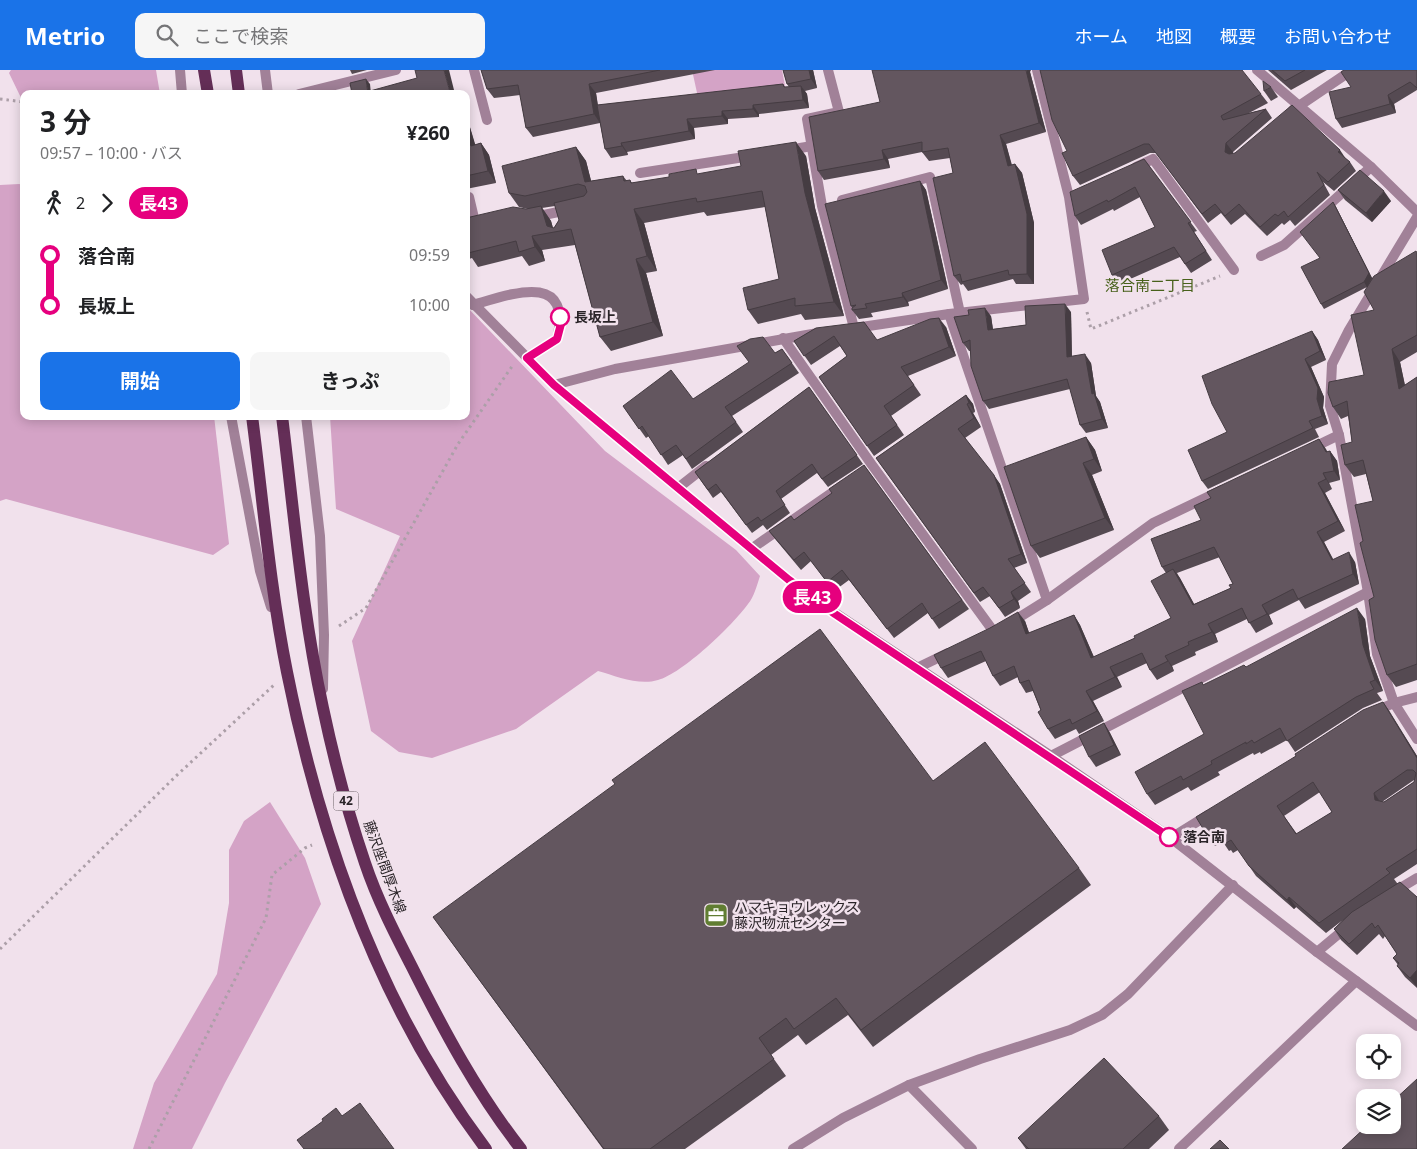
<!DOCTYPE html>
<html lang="ja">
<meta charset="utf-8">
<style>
:root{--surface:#fff;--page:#f6f6f6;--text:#202124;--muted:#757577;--accent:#1a73e8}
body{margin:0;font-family:"Noto Sans","Noto Sans JP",sans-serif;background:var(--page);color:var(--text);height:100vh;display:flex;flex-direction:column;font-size:19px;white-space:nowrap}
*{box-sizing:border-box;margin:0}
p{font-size:16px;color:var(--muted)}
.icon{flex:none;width:28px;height:28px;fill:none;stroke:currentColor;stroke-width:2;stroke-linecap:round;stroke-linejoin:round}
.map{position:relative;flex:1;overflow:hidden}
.sheet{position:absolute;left:20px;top:20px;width:450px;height:330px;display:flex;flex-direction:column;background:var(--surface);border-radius:10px;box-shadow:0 2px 12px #0003}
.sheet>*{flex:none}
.badge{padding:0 10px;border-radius:16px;font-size:18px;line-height:32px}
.controls{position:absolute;left:1356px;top:964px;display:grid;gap:10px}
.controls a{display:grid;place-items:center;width:45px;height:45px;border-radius:10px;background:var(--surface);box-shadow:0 2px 12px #0003;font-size:25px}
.map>.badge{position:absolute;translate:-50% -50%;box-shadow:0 0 0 2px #fff}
.legs{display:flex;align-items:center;gap:8px;height:55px;padding:0 20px;font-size:16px}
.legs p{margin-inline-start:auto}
.overview{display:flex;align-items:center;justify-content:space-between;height:85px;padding:0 20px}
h1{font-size:28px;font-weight:700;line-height:38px}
.action{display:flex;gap:10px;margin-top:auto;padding:10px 20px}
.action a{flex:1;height:58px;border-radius:10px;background:var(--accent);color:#fff;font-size:20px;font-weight:700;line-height:58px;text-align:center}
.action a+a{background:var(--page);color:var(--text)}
ul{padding:0 20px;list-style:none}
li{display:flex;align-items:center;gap:18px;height:50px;font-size:19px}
li i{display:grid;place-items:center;width:8px;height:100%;margin:0 6px;background:currentColor}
li i::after{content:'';width:12px;height:12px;margin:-6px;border:4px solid;border-radius:50%;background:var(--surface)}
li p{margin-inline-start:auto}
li:first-child i{background:linear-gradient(#0000 50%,currentColor 0)}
li:last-child i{background:linear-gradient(currentColor 50%,#0000 0)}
header{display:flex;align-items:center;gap:30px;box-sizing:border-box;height:70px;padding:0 25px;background:var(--accent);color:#fff}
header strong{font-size:24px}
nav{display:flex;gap:28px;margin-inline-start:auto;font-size:18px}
.search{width:350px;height:45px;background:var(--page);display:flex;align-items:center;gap:12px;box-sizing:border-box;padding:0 18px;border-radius:10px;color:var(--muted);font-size:19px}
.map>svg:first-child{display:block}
.green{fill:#d4a3c6}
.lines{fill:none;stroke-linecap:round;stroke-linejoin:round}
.path{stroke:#ac9fa8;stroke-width:3;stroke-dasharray:2.5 4;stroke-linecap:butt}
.service{stroke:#a18198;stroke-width:10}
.minor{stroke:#a18198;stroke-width:10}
.tertiary{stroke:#a18198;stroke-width:10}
.primary{stroke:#642e57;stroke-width:12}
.wall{fill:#554a52;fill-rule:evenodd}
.shaded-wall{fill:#453c42}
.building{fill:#63565f;stroke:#453c42;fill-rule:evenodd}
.line-1-casing{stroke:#fff;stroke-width:11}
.line-1{stroke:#e6007e;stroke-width:8}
.stop-1-dot{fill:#fff;stroke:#e6007e;stroke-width:2.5}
.labels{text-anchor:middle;stroke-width:5;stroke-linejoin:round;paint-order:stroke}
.shield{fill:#f1e1ec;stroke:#665d63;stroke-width:1}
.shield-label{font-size:12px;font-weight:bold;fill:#2a2428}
.stop-label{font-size:14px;font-weight:bold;fill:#2a2428;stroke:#f1e1ec;text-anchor:start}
.street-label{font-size:14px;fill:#2a2428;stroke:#f1e1ec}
.poi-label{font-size:14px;fill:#2a2428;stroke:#f1e1ec;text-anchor:start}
.neighbourhood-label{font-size:15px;fill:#48611b;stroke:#f1e1ec}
</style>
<header>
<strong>Metrio</strong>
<div class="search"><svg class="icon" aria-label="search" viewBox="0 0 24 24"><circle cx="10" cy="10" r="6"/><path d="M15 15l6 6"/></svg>ここで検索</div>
<nav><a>ホーム</a><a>地図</a><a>概要</a><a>お問い合わせ</a></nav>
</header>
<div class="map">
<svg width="1417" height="1079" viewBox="0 0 1417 1079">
<rect width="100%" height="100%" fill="#f1e1ec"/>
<g class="green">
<polygon points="11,0 156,0 160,24 24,24 24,34 9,3"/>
<polygon points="692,0 782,0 785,16 699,32"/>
<polygon points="19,114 24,115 24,346 214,346 229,474 213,485 6,429 0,431 0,115"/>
<path d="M466,236L605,381L736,480L760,506C757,515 754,527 748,534C733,555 682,604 658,610C639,616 616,606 598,601L516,659L432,688L399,682L371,661L352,571L400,466L336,439L330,346H466Z"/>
<polygon points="270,732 305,788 321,834 225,1013 192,1079 133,1079 154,1013 217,904 229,833 229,780 244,751"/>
</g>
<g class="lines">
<g class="path">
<polyline points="0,29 24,32"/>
<polyline points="1087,242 1091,259 1220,206"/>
<polyline points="339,556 366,538 458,374 513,295"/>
<polyline points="0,879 175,707 274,615"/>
<polyline points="149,1079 266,848 272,805 305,778 312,775"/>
</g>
<g class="service">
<polyline points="474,0 487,50"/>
<polyline points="1293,40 1352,0"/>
<polyline points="788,80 812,76"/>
<polyline points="1136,97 1153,89 1234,200"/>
<polyline points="640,103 751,86"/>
<polyline points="469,127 474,148"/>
<polyline points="842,130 930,107 960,243"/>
<polyline points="534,147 568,140"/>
<polyline points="1261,186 1284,175 1371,97"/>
<path d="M473,235C511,224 573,200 557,269L527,288"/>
<polyline points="783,268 872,395 994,562"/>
<polyline points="678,418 706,396"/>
<polyline points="751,479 843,415"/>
</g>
<g class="minor">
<polyline points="180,0 182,24"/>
<polyline points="265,0 268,24"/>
<polyline points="828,0 839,42 807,49 822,136 854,258"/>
<polyline points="1257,0 1371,97 1417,142"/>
<polyline points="299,24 396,0"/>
<polyline points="1417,147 1349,260 1332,294 1330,336 1339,365 1368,522 1377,584 1394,633 1417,669"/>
<polyline points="949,244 1047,530"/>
<polyline points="855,258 949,244 1084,229 1069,127 1037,0"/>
<polyline points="554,315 615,299 818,263"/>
<polyline points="231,346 260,501 271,537"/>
<polyline points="306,346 320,466 324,565 323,619"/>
<polyline points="1310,379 1339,365"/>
<polyline points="1010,553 1047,530 1153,453 1222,420"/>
<polyline points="917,598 948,583"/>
<polyline points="1373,642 1394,633 1417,627"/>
<polyline points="1051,686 1368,522"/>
<polyline points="1171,768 1208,745"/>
<polyline points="1392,823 1417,808"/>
<polyline points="1317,882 1347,857"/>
<polyline points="909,1015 972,1079"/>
<polyline points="1179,1079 1356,911"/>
</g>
<g class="tertiary">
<polyline points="317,20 318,24"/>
<polyline points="466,226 554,315 789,510 835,543 1051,686 1171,768 1317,882 1417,956"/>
<polyline points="793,1079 843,1048 909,1015 980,989 1070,960 1102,945 1128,924 1233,815"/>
</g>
<g class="primary">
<polyline points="204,0 208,24"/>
<polyline points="236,0 239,24"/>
<path d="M252,346C263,431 270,518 287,602C321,772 381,940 486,1079"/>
<path d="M282,346C294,443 302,542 323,638C334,690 348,743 365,793C377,829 395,864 412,897C444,961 477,1023 521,1079"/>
</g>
</g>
<g class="wall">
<polygon points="350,0 367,0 352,4"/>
<polygon points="481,0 715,0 596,23 598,35 783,14 785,17 789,17 787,14 783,0 813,0 817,18 805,21 807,24 809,38 759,44 759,47 728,49 728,54 694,58 695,69 627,82 628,85 611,88 605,79 600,53 533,67 526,58 520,25 494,28 487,19"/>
<polygon points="1268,0 1327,0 1291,20"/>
<polygon points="1417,0 1417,21 1417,20 1394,34 1396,43 1342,58 1336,49 1351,17"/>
<polygon points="1030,2 1046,62 1006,74 1012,95 1015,94 1022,103 1034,153 1034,214 1016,214 1013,209 968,221 963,214 961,215 954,206 953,103 950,88 929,91 922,82 888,89 890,98 824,110 818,101 880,32"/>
<polygon points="1271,17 1278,27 1271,31 1264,21"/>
<polygon points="1261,24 1268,33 1249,43 1266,39 1272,48 1233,82 1232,84 1346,89 1350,92 1356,101 1334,121 1323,112 1330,125 1295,156 1290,150 1284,155 1282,153 1267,166 1245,144 1231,155 1221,143 1208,153 1156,83 1150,83 1080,115 1073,106 1067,81"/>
<polygon points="466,44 475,75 481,73 489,85 496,113 466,119"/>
<path d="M576,77L586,91L591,111L623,106L627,111L630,110L632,113L700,104L806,86L815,138L844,246L805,250L801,244L758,254L748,240L779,209L765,137L707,146L704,142L644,153L657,201L646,203L663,266L611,281L600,267L575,175L542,180L545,191L529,196L522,186L478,197L472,188L466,190V148L528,139L519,137L509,123ZM555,136L559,150L554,158H553L551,151L542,138Z"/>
<polygon points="1144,89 1197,161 1194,162 1212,190 1191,203 1180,187 1119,214 1112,205 1155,157 1140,127 1114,141 1113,139 1081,155 1075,146"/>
<polygon points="920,111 926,120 948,219 908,232 909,236 871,243 873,247 859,249 852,240 852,237 851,236"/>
<polygon points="1338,120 1391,131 1372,152 1345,130"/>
<polygon points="1333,132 1336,137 1372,208 1417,183 1417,282 1400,292 1405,315 1417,307 1417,610 1396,617 1387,605 1374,527 1363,471 1373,431 1366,404 1354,407 1345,395 1352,372 1348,346 1341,349 1333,337 1364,305 1374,240 1367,217 1324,239 1321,234 1320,188"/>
<polygon points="1071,242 1072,287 1091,293 1096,326 1100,332 1108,358 1086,363 1080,355 1070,319 989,339 983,331 970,281 969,281 963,273 991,246 993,259 1026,255"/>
<polygon points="946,257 956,286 908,306 921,325 891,346 904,365 874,386 819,307 847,286 840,276 811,295 794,271 816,258 877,270"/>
<polygon points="1312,261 1318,270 1326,290 1311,297 1324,327 1323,338 1328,354 1315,359 1319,367 1208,419 1202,411 1227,362"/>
<polygon points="782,279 799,303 732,346 743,362 692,399 683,385 668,395 649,366 646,368 623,336 693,329"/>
<polygon points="809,317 863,394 828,417 817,403 781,429 790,443 767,460 763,455 752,463 721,422 713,428 695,402"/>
<polygon points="966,325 973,334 975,342 973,343 981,357 965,368 1000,414 1027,493 1014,498 1031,522 1018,531 1020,538 1005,547 990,526 980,532 876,388"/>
<polygon points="1086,367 1095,380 1102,401 1092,405 1114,460 1040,488 1031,476"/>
<path d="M1319,369L1327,382L1330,381L1337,391L1340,410L1329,413L1332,419L1325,423L1345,461L1324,472L1333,490L1355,492L1359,514L1305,539L1299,530L1269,545L1273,554L1256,563L1247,549L1215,564L1218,572L1195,582L1196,585L1172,596L1174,601L1157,610L1150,600L1147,593L1117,607L1122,617L1093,631L1104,651L1079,664L1076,659L1055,669L1048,659L1033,621L1026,623L1020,613L1018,607L1000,616L993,606L986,591L948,608L941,598L990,558L1025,551L1029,563L1074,545L1080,555L1094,587L1135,568L1171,548L1166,503L1162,497L1201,450L1211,428ZM1220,487L1233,514L1231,518L1194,534L1177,503Z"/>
<polygon points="864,395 969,539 939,559 928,543 894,568 849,510 834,521 811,491 801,500 776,470 769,461 794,450 832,423"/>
<polygon points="1365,549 1370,586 1383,621 1377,623 1382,630 1363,638 1295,682 1287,670 1261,684 1260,682 1254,685 1253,683 1218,702 1220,705 1191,721 1188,717 1155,735 1147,724 1204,664 1204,615"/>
<path d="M1383,632L1417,686V794L1394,809L1397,813L1417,827V918L1405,907L1397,896L1398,895L1393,888L1397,884L1385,866L1383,869L1379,864L1357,885L1341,870L1334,859L1343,850L1326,863L1296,837L1294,839L1256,806L1238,780L1233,783L1231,780L1229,781L1223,772L1215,776L1208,767L1296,686ZM1414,710H1415L1414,712L1384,732H1382ZM1320,722L1332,742L1297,764L1284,746Z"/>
<polygon points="1104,653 1110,663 1121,685 1096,697 1089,687"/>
<polygon points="933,711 1079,798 1091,815 873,977 848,945 806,975 798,965 771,985 786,1006 685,1079 603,1079 433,847"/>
<polygon points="1159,1046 1169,1060 1149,1079 1026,1079 1018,1068"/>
</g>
<g class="shaded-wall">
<polygon points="444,0 449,0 455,24 450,22"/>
<polygon points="809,0 813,0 817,18 811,9"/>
<polygon points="1026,0 1031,0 1030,2 1046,62 1039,53"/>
<polygon points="366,9 370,14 371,24 368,24"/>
<polygon points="589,14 596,23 600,53 594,44"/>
<polygon points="801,16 807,24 809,38 803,30"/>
<polygon points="1388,25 1394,34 1396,43 1390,34"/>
<polygon points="753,35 759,44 759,47 753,39"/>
<polygon points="722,41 728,49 728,54 722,46"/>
<polygon points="466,44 479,87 471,76 466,60"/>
<polygon points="687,49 694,58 695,69 689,61"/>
<polygon points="1000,65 1006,74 1014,105 1008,96"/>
<polygon points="796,72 806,86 815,138 844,246 834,232 805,123"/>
<polygon points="481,73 489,85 496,113 488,101"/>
<polygon points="621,73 627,82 628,85 622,76"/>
<polygon points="1226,73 1233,82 1232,91 1225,82"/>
<polygon points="576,77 586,91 595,126 585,112"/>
<polygon points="882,80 888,89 890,98 884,89"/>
<polygon points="1340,80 1346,89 1338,82"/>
<polygon points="1015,94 1022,103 1034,153 1034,214 1027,204"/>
<polygon points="920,111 926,120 948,219 941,210"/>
<polygon points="1384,121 1391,131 1372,152 1366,143"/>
<polygon points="1333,132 1336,137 1372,208 1367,217 1364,212"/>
<polygon points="541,136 551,151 554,162 547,156"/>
<polygon points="634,139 644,153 657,201 647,186"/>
<polygon points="532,166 542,180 545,191 535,177"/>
<polygon points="636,189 646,203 663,266 653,252"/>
<polygon points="902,223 908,232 909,236 903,227"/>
<polygon points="1065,234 1071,242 1072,296 1067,287"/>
<polygon points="985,238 991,246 994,268 988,260"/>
<polygon points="939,248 946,257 956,286 949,277"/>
<polygon points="1312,261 1318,270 1326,290 1320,281"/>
<polygon points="1392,279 1400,292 1408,331 1399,319"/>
<polygon points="1085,284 1091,293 1096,326 1100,332 1108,358 1102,349 1092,324"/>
<polygon points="1305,289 1311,297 1324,327 1323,338 1328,354 1322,346"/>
<polygon points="966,325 973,334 975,342 969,333"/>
<polygon points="967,334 973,343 981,357 974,348"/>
<polygon points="1086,367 1095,380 1102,401 1094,389"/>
<polygon points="1319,369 1326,379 1331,389 1330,381 1337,391 1340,410 1334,401 1326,382"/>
<polygon points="1083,393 1092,405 1114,460 1105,448"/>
<polygon points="1323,403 1329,413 1332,419 1326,409"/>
<polygon points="994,405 1000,414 1027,493 1021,484"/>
<polygon points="1318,413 1325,423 1345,461 1338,451"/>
<polygon points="1317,462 1324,472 1339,500 1332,490"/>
<polygon points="1349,482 1355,492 1359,514 1353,504"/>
<polygon points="1173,499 1180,508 1200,545 1193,535"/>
<polygon points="1011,522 1018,531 1020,538 1014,529"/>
<polygon points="1262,535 1269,545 1273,554 1267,544"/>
<polygon points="1357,538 1365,549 1370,586 1383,621 1375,610 1363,575"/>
<polygon points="1018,542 1025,551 1033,574 1026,564"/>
<polygon points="1074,545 1080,555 1098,597 1091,588"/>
<polygon points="1208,554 1215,564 1218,572 1212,562"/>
<polygon points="1165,586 1172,596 1174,601"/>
<polygon points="1110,597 1117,607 1122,617 1115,607"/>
<polygon points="1086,621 1093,631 1104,651 1097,641"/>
<polygon points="1383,632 1390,642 1417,686 1417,688"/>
<polygon points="1104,653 1110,663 1121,685 1114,675"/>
<polygon points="1374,723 1381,733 1375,730"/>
<polygon points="1289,827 1296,837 1294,839 1287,830"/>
<polygon points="1417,900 1417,917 1410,908"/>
</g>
<g class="building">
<polygon points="415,0 444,0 450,22 455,21 456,24 371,24 370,21 417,8"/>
<polygon points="481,0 660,0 589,14 594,44 526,58 518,15 487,19"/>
<polygon points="783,0 809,0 811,9 787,14"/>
<polygon points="872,0 1026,0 1039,53 1000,65 1008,96 1015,94 1027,144 1027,204 1009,205 1008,200 962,212 960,204 954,206 933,108 953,103 948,78 922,82 922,72 882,80 884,89 818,101 809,47 880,32"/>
<polygon points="1040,0 1242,0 1261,24 1221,46 1223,50 1266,39 1226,73 1225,82 1229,84 1235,83 1292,35 1340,80 1338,82 1350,92 1328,112 1317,102 1324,115 1288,147 1284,141 1278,146 1275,144 1260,157 1239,134 1225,146 1215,134 1202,144 1149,74 1144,74 1073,106 1062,83 1067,81 1052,50"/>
<polygon points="1272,0 1305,0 1285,11"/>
<polygon points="1344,0 1417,0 1417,18 1410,12 1388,25 1390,34 1336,49 1329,22 1351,17 1341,2"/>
<polygon points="366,9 368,24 352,24 350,13"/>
<polygon points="1263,11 1271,17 1264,21"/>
<polygon points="783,14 784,17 801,16 803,30 753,35 753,39 722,41 722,46 687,49 689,61 621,73 622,76 605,79 597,35"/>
<polygon points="466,60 471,76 481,73 488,101 466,106"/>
<polygon points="796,72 805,123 834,232 795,236 795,228 748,240 743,218 779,209 762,121 697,132 696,128 634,139 647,186 636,189 653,252 600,267 571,159 532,166 535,177 519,182 516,171 468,183 466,177 466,148 513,137 526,139 541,136 547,156 554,158 559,150 554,133 584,126 587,122 585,116 578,114 525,126 509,123 502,96 576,77 585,112 623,106 624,111 630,110 631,113 669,107 669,104 696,99 697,104 741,96 738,81"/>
<polygon points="1144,89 1191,152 1188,153 1206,181 1185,194 1174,177 1112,205 1102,180 1155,157 1135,117 1108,132 1107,130 1075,146 1070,122"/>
<polygon points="1360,100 1384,121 1366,143 1338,120"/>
<polygon points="920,111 941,210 902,223 903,227 865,234 867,238 852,240 852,238 856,235 851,236 825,134"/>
<polygon points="1333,132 1369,203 1364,212 1321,234 1301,197 1320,188 1300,162"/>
<polygon points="1416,181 1417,183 1417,265 1392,279 1399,319 1417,307 1417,594 1387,605 1375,570 1369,530 1374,527 1360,473 1363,471 1355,435 1373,431 1363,390 1345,395 1341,375 1352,372 1347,331 1333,337 1328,323 1329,312 1364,305 1351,245 1374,240 1364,222 1374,206"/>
<polygon points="1065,234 1067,287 1085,284 1092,324 1094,323 1102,349 1080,355 1067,309 983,331 971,296 970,270 963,273 954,247 969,245 968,240 985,238 988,260 1026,255 1025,236"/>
<polygon points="939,248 949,277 901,297 914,315 884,336 897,355 867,376 819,307 847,286 834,266 804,286 794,271 816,258 864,252 877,270 930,249"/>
<polygon points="1312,261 1320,281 1305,289 1318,318 1317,329 1322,346 1309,351 1313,358 1202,411 1188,380 1227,362 1212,334 1202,306"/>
<polygon points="763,267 775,283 782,279 792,293 725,337 736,352 686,389 676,375 661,385 642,356 639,359 623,336 671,300 693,329 749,292 737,276 750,269"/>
<polygon points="809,317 857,385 822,409 812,394 776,421 785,435 761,451 758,447 746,455 716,414 708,420 695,402"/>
<polygon points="966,325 969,333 967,334 974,348 958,359 994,405 1021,484 1008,489 1025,513 1011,522 1014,529 999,538 983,517 974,523 876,388"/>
<polygon points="1086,367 1094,389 1083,393 1105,448 1031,476 1004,397"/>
<polygon points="1319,369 1326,382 1330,381 1334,401 1323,403 1326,409 1318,413 1338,451 1317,462 1332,490 1349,482 1353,504 1298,529 1293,519 1262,535 1267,544 1249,553 1242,538 1208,554 1212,562 1188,572 1189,575 1165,586 1168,591 1150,600 1142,583 1110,597 1115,607 1086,621 1097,641 1072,654 1070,649 1048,659 1038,642 1041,640 1029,610 1020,613 1014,596 993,606 981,581 941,598 934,585 990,558 1018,542 1026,564 1074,545 1091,588 1135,568 1134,566 1171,548 1151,511 1173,499 1193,535 1231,518 1229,515 1233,514 1214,477 1162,497 1151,469 1201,450 1194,436 1211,428 1207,422"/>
<polygon points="864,395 962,530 932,549 922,533 887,559 842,500 827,512 804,482 794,490 769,461 791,446 794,450 832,423 829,419"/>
<polygon points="1357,538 1363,575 1375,610 1370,612 1374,619 1356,627 1287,671 1280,658 1254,673 1252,670 1246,674 1246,672 1211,691 1212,694 1183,710 1181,706 1147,724 1135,702 1204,664 1182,621 1202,612 1203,615 1244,595 1246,597"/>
<polygon points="820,559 933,711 985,672 1079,798 861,960 836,928 794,959 786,948 759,968 774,989 650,1079 604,1079 433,847 615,714 612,710"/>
<path d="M1383,632L1417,688V779L1386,799L1390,803L1319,853L1289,827L1287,830L1249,796L1231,770L1226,773L1224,770L1222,771L1216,762L1208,767L1196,747L1296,686L1295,684L1363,640ZM1407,700H1413L1416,703L1414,712L1384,732L1375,730L1374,723ZM1313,712L1332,742L1296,764L1277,736Z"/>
<polygon points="1104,653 1114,675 1089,687 1079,666"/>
<polygon points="1400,812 1417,827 1417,900 1410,908 1397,896 1399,893 1393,888 1397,884 1378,855 1375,858 1372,853 1349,874 1334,859 1352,842"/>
<polygon points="1104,988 1159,1046 1123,1079 1029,1079 1018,1068"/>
<polygon points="1417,1009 1417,1079 1342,1079 1368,1055 1392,1055 1392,1032"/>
<polygon points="360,1033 394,1079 304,1079 297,1070 323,1051 322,1049 336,1038 342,1046"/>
<polygon points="1220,1070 1229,1079 1210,1079"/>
</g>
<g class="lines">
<g class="line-1-casing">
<polyline id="line-1" points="560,247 562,250 557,269 527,288 554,315 789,510 835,544 1169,767"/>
</g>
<use href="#line-1" class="line-1"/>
</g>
<defs>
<g id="office-square" transform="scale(1.25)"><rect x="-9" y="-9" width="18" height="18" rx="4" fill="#607d32" stroke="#f1e1ec"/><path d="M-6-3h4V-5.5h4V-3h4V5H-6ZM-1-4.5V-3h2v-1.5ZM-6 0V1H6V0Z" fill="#fff"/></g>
</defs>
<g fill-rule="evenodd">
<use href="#office-square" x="716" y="845"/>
</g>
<g class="stop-1-dot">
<circle cx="560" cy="247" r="9"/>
<circle cx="1169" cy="767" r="9"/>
</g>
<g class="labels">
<rect class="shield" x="333.5" y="721.5" width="25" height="19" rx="4"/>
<g class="shield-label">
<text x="346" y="735">42</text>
</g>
<g class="stop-label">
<text x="574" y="252">長坂上</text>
<text x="1183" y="772">落合南</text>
</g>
<g class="street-label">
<text transform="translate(385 797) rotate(70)" y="5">藤沢座間厚木線</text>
</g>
<g class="poi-label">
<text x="734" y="842">ハマキョウレックス<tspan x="734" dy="16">藤沢物流センター</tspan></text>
</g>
<g class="neighbourhood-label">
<text x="1150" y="221">落合南二丁目</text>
</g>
</g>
</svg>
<div class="controls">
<a><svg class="icon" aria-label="locate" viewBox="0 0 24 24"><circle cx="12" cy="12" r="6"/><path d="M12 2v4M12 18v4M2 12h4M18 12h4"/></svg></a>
<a><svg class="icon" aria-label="layers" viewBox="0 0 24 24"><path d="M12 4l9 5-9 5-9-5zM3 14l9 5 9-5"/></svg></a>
</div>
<b class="badge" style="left:812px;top:527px;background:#e6007e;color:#fff">長43</b>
<section class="sheet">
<div class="overview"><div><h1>3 分</h1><p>09:57 – 10:00 · バス</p></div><b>¥260</b></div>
<div class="legs"><svg class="icon" aria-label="walk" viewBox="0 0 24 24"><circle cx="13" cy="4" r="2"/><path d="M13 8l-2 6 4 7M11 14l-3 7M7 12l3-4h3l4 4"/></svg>2<svg class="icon" aria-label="forward" viewBox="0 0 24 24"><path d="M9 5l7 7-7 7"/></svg><b class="badge" style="background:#e6007e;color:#fff">長43</b></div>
<ul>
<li><i style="color:#e6007e"></i><b>落合南</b><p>09:59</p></li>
<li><i style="color:#e6007e"></i><b>長坂上</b><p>10:00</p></li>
</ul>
<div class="action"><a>開始</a><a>きっぷ</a></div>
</section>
</div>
